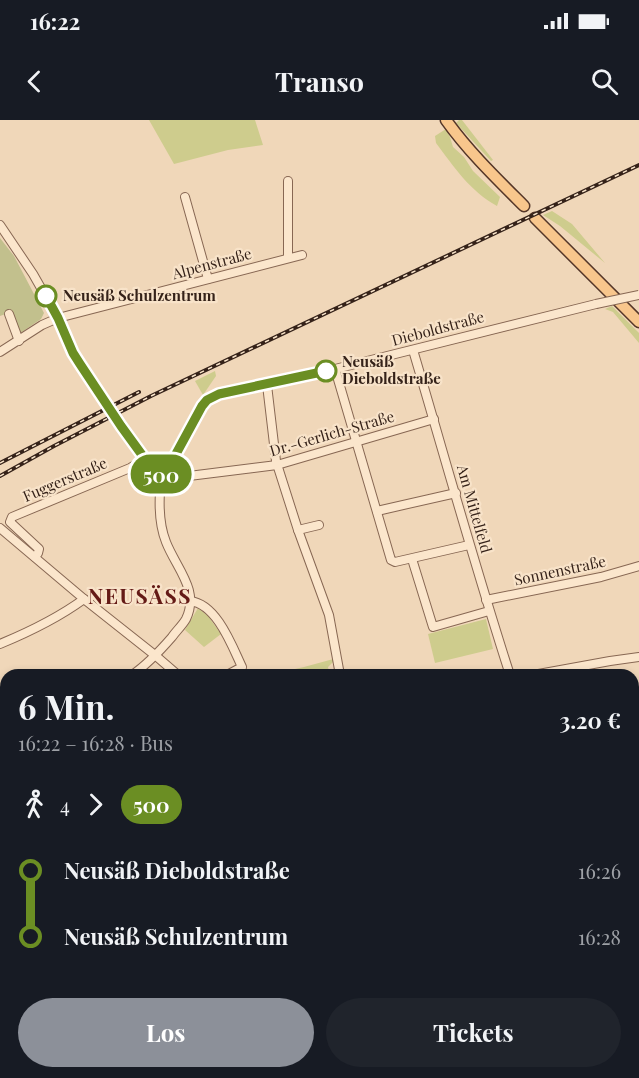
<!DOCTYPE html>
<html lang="de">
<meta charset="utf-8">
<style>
:root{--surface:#171b24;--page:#20242c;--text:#f1f3f6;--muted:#9ea1a6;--accent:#8c9099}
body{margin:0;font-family:"Playfair Display",serif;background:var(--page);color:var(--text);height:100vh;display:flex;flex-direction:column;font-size:22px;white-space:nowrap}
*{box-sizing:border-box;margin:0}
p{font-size:20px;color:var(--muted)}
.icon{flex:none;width:33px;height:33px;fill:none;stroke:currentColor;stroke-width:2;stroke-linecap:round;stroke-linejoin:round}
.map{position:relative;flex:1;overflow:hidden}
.details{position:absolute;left:0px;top:549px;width:639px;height:410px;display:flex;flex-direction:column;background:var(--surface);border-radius:18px 18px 0 0;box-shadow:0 3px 9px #0003}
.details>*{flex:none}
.badge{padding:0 12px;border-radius:20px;font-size:21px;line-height:39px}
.map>.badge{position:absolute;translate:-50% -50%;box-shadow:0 0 0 3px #fff}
.legs{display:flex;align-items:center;gap:9px;height:66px;padding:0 18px;font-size:20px}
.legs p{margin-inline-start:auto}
.summary{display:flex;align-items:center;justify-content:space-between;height:102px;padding:0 18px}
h1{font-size:33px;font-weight:700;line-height:45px}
.button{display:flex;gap:12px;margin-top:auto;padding:12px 18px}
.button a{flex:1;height:69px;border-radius:36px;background:var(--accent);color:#fff;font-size:24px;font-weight:700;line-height:69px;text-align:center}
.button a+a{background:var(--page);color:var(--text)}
ul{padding:0 18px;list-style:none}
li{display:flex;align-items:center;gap:21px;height:66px;font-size:22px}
li i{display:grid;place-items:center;width:9px;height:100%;margin:0 8px;background:currentColor}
li i::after{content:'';width:15px;height:15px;margin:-8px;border:4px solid;border-radius:50%;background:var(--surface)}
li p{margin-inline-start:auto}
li:first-child i{background:linear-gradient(#0000 50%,currentColor 0)}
li:last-child i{background:linear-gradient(currentColor 50%,#0000 0)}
.status{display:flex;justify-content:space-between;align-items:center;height:42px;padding:0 30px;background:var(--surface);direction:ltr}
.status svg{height:16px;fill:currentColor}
header{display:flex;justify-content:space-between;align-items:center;height:78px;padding:0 18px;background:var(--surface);font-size:27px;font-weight:700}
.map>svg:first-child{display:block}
.green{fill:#cecc8d}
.cemetery{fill:#c2c08d}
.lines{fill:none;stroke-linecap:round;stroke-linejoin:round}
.minor-tunnel{stroke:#cbb399;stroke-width:8;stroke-dasharray:8 4;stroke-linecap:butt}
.minor-casing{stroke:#876753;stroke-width:10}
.major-casing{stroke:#543628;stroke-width:13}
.minor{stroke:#fbe6cc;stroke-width:8}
.major{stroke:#f8c68c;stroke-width:10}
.rail-casing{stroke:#352219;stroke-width:4}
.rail{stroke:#f8e3c9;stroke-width:1.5;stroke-dasharray:4.5;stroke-linecap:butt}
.minor-bridge-casing{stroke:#876753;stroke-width:10;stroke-linecap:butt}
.minor-bridge{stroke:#fbe6cc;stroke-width:8}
.line-1-casing{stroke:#fff;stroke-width:14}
.line-1{stroke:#6b8e23;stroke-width:9}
.stop-1-dot{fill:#fff;stroke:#6b8e23;stroke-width:3}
.labels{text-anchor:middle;stroke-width:4.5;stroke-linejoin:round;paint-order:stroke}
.street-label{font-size:15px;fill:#352219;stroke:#f8e3c9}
.stop-label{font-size:15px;font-weight:bold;fill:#352219;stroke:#f8e3c9;text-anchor:start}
.district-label{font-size:21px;font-weight:bold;letter-spacing:1.5px;fill:#641a16;stroke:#f8e3c9}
</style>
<div class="status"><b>16:22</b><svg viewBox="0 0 49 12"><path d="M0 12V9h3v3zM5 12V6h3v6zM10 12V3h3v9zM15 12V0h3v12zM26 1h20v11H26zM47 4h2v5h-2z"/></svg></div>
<header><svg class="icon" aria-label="back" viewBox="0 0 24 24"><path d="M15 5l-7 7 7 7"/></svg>Transo<svg class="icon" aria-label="search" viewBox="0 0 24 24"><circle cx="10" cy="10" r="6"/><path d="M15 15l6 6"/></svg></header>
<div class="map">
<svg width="639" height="958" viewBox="0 0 639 958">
<rect width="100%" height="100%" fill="#f0d7b9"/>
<g class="green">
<polygon points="149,0 255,0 263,25 228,30 174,44"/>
<polygon points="459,0 462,0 493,40 491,41 456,3"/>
<path d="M446,9L450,17L453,27L464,37L473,51L500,77L497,86C470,71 454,47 436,23L435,16Z"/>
<polygon points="552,91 572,104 605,143 560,106 543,95"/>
<polygon points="612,186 639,213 639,223 613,192 605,189"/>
<polygon points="215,251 216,256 203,275 195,261"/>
<polygon points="198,488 208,496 221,514 204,527 185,510"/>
<polygon points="486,499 493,529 435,543 428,514"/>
<polygon points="337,538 328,547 330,555 268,555 304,547"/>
<polygon points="633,768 639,769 639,811 633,811"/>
</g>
<polygon class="cemetery" points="0,118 14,136 44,193 41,199 19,214 11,192 0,196"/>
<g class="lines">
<polyline class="minor-tunnel" points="107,285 117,299"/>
<g class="minor-casing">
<g id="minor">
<polyline points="185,77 208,159"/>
<polyline points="0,105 33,154 58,198 73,233 107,285"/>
<polyline points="288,138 288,61"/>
<polyline points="9,194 19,221"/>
<path d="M413,230C445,338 475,447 510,555"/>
<polyline points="0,232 42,205 58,198 302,135"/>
<polyline points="335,249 391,440 395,442 469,425"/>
<polyline points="267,265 276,341 298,410 329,495 340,555"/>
<polyline points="117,299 153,348 164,356 173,358 277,345 434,299"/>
<polyline points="377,391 456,373"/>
<polyline points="0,408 84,479 156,536 178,555"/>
<polyline points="298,410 319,405"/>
<polyline points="35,437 38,433 39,429 10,402 12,397 130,348 145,339"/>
<polyline points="412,439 433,507 489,491"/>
<polyline points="486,480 601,457 639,446"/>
<path d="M190,481C217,484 232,526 242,547L227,555"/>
<path d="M0,524C29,512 58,498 84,479"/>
<path d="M132,555C148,544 159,532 172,517C176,511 182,506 186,499C200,470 176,448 166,422C160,407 159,388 160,372C162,350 190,306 202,286L207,281L219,274L335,249L596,184"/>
<polyline points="533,555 610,541 639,537"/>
<polyline points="0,615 6,613"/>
<polyline points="633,636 639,636"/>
<polyline points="0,678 6,677"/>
<polyline points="633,693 639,693"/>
<polyline points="633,856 639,864"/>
<polyline points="4,910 6,884"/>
<polyline points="633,931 639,934"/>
<polyline points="252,952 254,958"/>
<polyline points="340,952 340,958"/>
<polyline points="395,952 395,958"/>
<polyline points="216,958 220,952"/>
<polyline points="434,958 476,956"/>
<polyline points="595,958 609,956 609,958"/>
</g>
</g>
<g class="major-casing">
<g id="major">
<path d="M446,0C468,31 497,59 524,86"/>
<polyline points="535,98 639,202"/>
</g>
</g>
<use href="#minor" class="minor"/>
<use href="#major" class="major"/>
<g class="rail-casing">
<g id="rail">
<polyline points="0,343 139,272"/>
<polyline points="0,356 54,326 151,276 639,45"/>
<polyline points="0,734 6,735"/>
<polyline points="633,737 639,736"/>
<polyline points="633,760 639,761"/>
</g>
</g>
<use href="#rail" class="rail"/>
<g class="minor-bridge-casing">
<polyline id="minor-bridge" points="596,184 639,175"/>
</g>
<use href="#minor-bridge" class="minor-bridge"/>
</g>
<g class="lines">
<g class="line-1-casing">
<polyline id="line-1" points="46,176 58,198 73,233 80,244 121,306 145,339 156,351 164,356 202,286 207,280 219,274 326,251"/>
</g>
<use href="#line-1" class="line-1"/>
</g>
<g class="stop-1-dot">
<circle cx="46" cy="176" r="10"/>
<circle cx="326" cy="251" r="10"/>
</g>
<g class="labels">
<g class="street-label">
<text transform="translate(212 144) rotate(-15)" y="5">Alpenstraße</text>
<text transform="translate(438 209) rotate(-15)" y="5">Dieboldstraße</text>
<text transform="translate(332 314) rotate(-16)" y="5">Dr.-Gerlich-Straße</text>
<text transform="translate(65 360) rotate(-23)" y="5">Fuggerstraße</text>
<text transform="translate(474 389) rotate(74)" y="5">Am Mittelfeld</text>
<text transform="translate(560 451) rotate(-12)" y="5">Sonnenstraße</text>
</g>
<g class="stop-label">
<text x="63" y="181">Neusäß Schulzentrum</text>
<text x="342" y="247">Neusäß<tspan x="342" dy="17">Dieboldstraße</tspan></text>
</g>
<g class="district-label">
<text x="140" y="484">NEUSÄSS</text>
</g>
</g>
</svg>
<b class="badge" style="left:161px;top:354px;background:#6b8e23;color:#fff">500</b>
<section class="details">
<div class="summary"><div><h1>6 Min.</h1><p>16:22 – 16:28 · Bus</p></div><b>3.20 €</b></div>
<div class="legs"><svg class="icon" aria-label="walk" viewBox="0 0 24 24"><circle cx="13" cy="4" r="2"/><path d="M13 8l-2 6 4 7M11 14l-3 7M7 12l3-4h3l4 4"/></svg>4<svg class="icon" aria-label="forward" viewBox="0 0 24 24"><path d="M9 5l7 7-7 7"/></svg><b class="badge" style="background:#6b8e23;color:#fff">500</b></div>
<ul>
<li><i style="color:#6b8e23"></i><b>Neusäß Dieboldstraße</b><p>16:26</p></li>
<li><i style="color:#6b8e23"></i><b>Neusäß Schulzentrum</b><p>16:28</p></li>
</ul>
<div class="button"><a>Los</a><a>Tickets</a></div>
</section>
</div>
